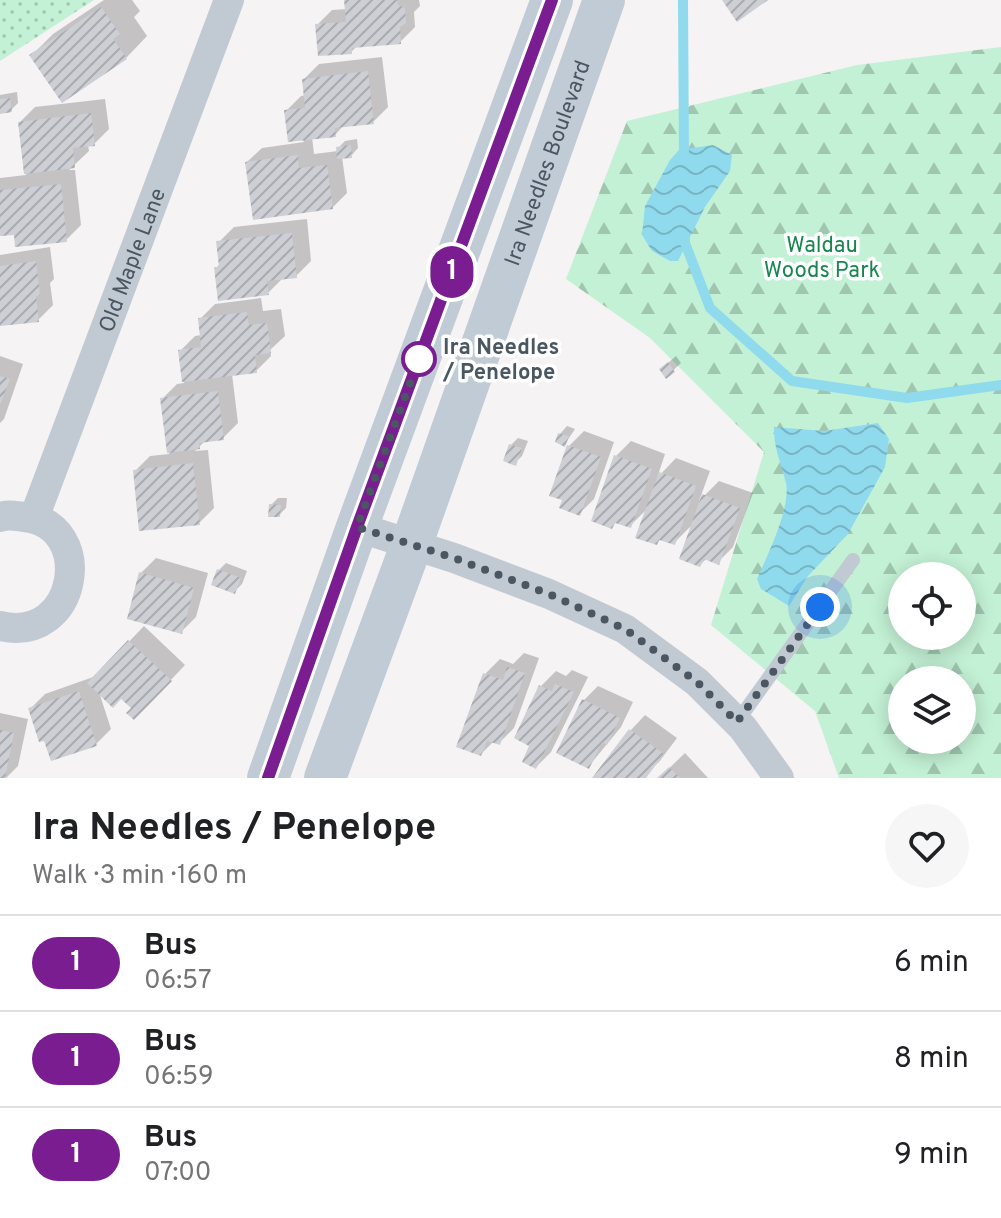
<!DOCTYPE html>
<meta charset="utf-8">
<style>
:root{--surface:#fff;--page:#f6f6f6;--text:#202124;--muted:#757577;--line:#e0e0e0}
body{margin:0;font-family:Overpass,sans-serif;background:var(--page);color:var(--text);height:100vh;display:flex;flex-direction:column;font-size:30px;white-space:nowrap}
*{box-sizing:border-box;margin:0}
p{font-size:26px;color:var(--muted)}
.icon{flex:none;width:44px;height:44px;fill:none;stroke:currentColor;stroke-width:2;stroke-linecap:round;stroke-linejoin:round}
.map{position:relative;height:778px;overflow:hidden}
.panel{display:flex;flex-direction:column;background:var(--surface);flex:1}
.panel>*{flex:none}
.badge{padding:0 16px;border-radius:26px;font-size:28px;line-height:52px}
.fabs{position:absolute;left:888px;top:562px;display:grid;gap:16px}
.fabs a{display:grid;place-items:center;width:88px;height:88px;border-radius:50%;background:var(--surface);box-shadow:0 4px 20px #0003;font-size:40px}
.you{position:absolute;width:40px;height:40px;margin:-20px;border:6px solid #fff;border-radius:50%;background:#1a73e8;box-shadow:0 0 0 12px #1a73e833}
.map>.badge{position:absolute;translate:-50% -50%;box-shadow:0 0 0 4px #fff}
.round{display:grid;place-items:center;flex:none;width:84px;height:84px;border-radius:42px;background:var(--page)}
.headline{display:flex;align-items:center;justify-content:space-between;height:136px;padding:0 32px}
h1{font-size:38px;font-weight:700;line-height:60px}
ul{padding:0;list-style:none}
li{display:flex;align-items:center;gap:24px;height:96px;padding:0 32px;border-top:2px solid var(--line)}
li div{flex:1}
li b{display:block;font-size:30px}
li em{font-style:normal}
li .badge{min-width:88px;font-weight:700;text-align:center}
.map>svg:first-child{display:block}
.grass{fill:url(#grass-dots)}
.forest{fill:url(#forest-firs);fill-rule:evenodd}
.water{fill:url(#water-waves)}
.shadow{fill:#0003}
.lines{fill:none;stroke-linecap:round;stroke-linejoin:round}
.stream{stroke:#90daee;stroke-width:10}
.building{fill:url(#building-hatch)}
.service{stroke:#c1cad2;stroke-width:14}
.minor{stroke:#c1cad2;stroke-width:30}
.secondary{stroke:#c1cbd6;stroke-width:42}
.line-casing{stroke:#fff;stroke-width:18}
.line{stroke:#7a1d90;stroke-width:12}
.walk{stroke:#4a5661;stroke-width:8;stroke-dasharray:0 14.4}
.stop-dot{fill:#fff;stroke:#7a1d90;stroke-width:4}
.labels{text-anchor:middle;stroke-width:7;stroke-linejoin:round;paint-order:stroke}
.street-label{font-size:22px;fill:#4a5661;stroke:#fff}
.park-label{font-size:22px;fill:#17864f;stroke:#fff}
.stop-label{font-size:22px;font-weight:bold;fill:#4a5661;stroke:#fff;text-anchor:start}
</style>
<div class="map">
<svg width="1001" height="778" viewBox="0 0 1001 778">
<defs>
<pattern id="grass-dots" width="8" height="8" patternUnits="userSpaceOnUse" patternTransform="scale(2)"><rect width="8" height="8" fill="#c3f1d5"/><path d="M2 2h.1M6 6h.1" fill="none" stroke="#a0c6b0" stroke-width="1.8" stroke-linecap="round"/></pattern>
<pattern id="forest-firs" width="22" height="20" patternUnits="userSpaceOnUse" patternTransform="scale(2)"><rect width="22" height="20" fill="#c3f1d5"/><path d="M5 1l3.5 6h-7zM16 11l3.5 6h-7z" fill="#a0c6b0"/></pattern>
<pattern id="water-waves" width="16" height="10" patternUnits="userSpaceOnUse" patternTransform="scale(2)"><rect width="16" height="10" fill="#90daee"/><path d="M0 5q4-4 8 0t8 0" fill="none" stroke="#78b4c4"/></pattern>
<pattern id="building-hatch" width="6" height="6" patternUnits="userSpaceOnUse" patternTransform="scale(2)"><rect width="6" height="6" fill="#cdcfd5"/><path d="M-1 1l2-2M0 6l6-6M5 7l2-2" fill="none" stroke="#a8abb0"/></pattern>
</defs>
<rect width="100%" height="100%" fill="#f5f3f3"/>
<polygon class="grass" points="0,0 94,0 0,61"/>
<path class="forest" d="M1001,47V778H839L815,711L711,625L764,452L650,338L566,279L627,121L857,65ZM902,576H962V636H902ZM902,680H962V740H902Z"/>
<g class="water">
<polygon points="713,145 732,155 730,171 705,207 678,261 670,261 652,251 642,235 645,206 670,160 679,150"/>
<path d="M878,423L889,439L885,467L848,534L808,576L789,606L761,589L757,579C767,556 791,508 786,483C781,461 774,451 774,427L824,431Z"/>
</g>
<g class="shadow">
<polygon points="104,0 132,0 140,11 134,17 147,36 126,58 32,55 53,34"/>
<polygon points="346,0 419,0 420,6 414,12 415,27 400,42 357,46 351,52 317,25 332,10 347,9"/>
<polygon points="382,57 388,107 373,122 344,125 335,135 312,137 314,154 338,151 338,148 345,141 357,139 358,148 351,156 342,157 347,193 332,208 247,162 262,148 304,142 286,111 301,96 306,95 304,79 319,64"/>
<polygon points="17,92 18,103 11,110 0,112 0,95"/>
<polygon points="105,99 109,129 94,144 88,145 89,151 69,170 75,170 81,225 66,240 16,233 0,234 0,178 26,175 20,122 35,107"/>
<polygon points="307,219 311,261 296,276 284,277 268,293 216,268 221,263 219,242 234,227"/>
<polygon points="50,247 54,279 50,283 53,305 38,320 0,324 0,255"/>
<polygon points="261,298 263,311 281,309 285,336 270,350 271,356 256,371 232,374 238,423 223,438 206,440 195,451 208,450 214,508 199,523 135,471 150,456 169,454 162,399 177,384 184,383 180,351 195,336 202,335 200,319 215,304"/>
<polygon points="0,356 23,364 4,419 0,423"/>
<polygon points="676,356 681,363 667,376 661,369"/>
<polygon points="567,426 575,429 565,444 560,434"/>
<polygon points="584,431 614,442 594,499 579,514 569,446"/>
<polygon points="518,438 528,441 522,456 515,463 511,445"/>
<polygon points="631,441 665,454 657,478 676,458 710,471 699,501 719,481 753,493 733,547 718,562 707,558 700,565 694,523 674,543 661,538 657,543 648,508 630,526 617,521 612,526 616,456"/>
<polygon points="278,498 287,498 286,508 279,515 271,505"/>
<polygon points="156,558 208,573 196,617 181,632 141,573"/>
<polygon points="226,563 247,571 242,584 235,591 219,570"/>
<polygon points="144,626 185,665 149,703 134,708 122,696 99,692 111,729 96,744 30,709 45,694 96,676"/>
<polygon points="524,653 539,658 514,728 499,743 494,741 481,754 485,674 500,659 513,664"/>
<polygon points="572,670 588,677 551,752 536,767 532,745 541,686 556,671 566,676"/>
<polygon points="598,686 633,702 621,727 589,766 583,701"/>
<polygon points="0,713 28,719 18,766 6,778 0,778"/>
<polygon points="645,715 677,738 659,762 640,778 596,776 631,730"/>
<polygon points="685,753 708,778 659,778"/>
</g>
<g class="lines">
<g class="stream">
<polyline points="683,0 684,160"/>
<polyline points="685,236 685,243 710,308 792,381 907,398 1001,385"/>
</g>
</g>
<g class="building">
<polygon points="344,0 397,0 398,5 405,8 406,23 400,27 401,44 352,48 352,54 318,56 315,24 346,22"/>
<polygon points="722,0 768,0 737,22"/>
<polygon points="101,7 120,34 113,39 127,59 62,103 29,55"/>
<polygon points="368,71 374,124 335,128 336,137 288,142 284,110 305,108 302,79"/>
<polygon points="10,98 12,112 0,114 0,99"/>
<polygon points="91,113 95,146 73,148 75,168 24,174 18,122"/>
<polygon points="351,145 352,158 337,159 336,147"/>
<polygon points="298,155 299,168 327,165 333,209 253,220 245,162"/>
<polygon points="61,184 67,242 15,247 14,235 0,236 0,190"/>
<polygon points="292,233 297,278 267,281 269,295 218,301 214,267 219,267 216,241"/>
<polygon points="36,261 40,296 36,296 39,322 0,326 0,266"/>
<polygon points="247,312 249,325 267,323 271,353 255,355 257,373 182,382 178,350 201,347 198,318"/>
<polygon points="668,362 675,372 666,379 659,369"/>
<polygon points="0,376 10,379 0,405"/>
<polygon points="218,391 224,440 199,443 200,449 167,453 160,398"/>
<polygon points="558,433 569,436 565,447 555,442"/>
<polygon points="509,444 522,448 516,466 503,461"/>
<polygon points="567,445 601,457 580,516 559,508 562,500 549,496"/>
<polygon points="614,455 652,469 631,528 615,523 612,529 591,521"/>
<polygon points="193,463 200,525 139,531 133,470"/>
<polygon points="659,472 696,486 675,545 659,540 657,545 635,538"/>
<polygon points="702,494 740,508 719,565 704,559 700,567 679,559"/>
<polygon points="269,504 281,505 280,517 268,517"/>
<polygon points="217,569 241,578 235,594 211,585"/>
<polygon points="139,572 194,588 182,634 127,619"/>
<polygon points="128,640 172,681 134,720 126,713 131,708 121,699 113,708 87,683"/>
<polygon points="507,667 525,673 500,745 487,741 481,756 456,747 483,673 503,680"/>
<polygon points="555,684 574,692 536,769 522,762 529,746 514,738 539,685 552,691"/>
<polygon points="79,691 97,746 51,761 44,741 39,742 28,708"/>
<polygon points="582,699 620,718 607,745 602,742 589,769 556,753"/>
<polygon points="629,729 664,754 646,778 592,778"/>
<polygon points="0,730 14,733 5,778 0,778"/>
<polygon points="669,767 680,778 657,778"/>
</g>
<g class="lines">
<polyline class="service" points="737,722 853,560"/>
<g class="minor">
<path d="M0,517C8,514 16,516 25,517C96,525 79,644 0,626"/>
<path id="s1" d="M34,518L229,0"/>
<polyline points="357,527 454,558 549,594 625,629 697,682 743,728 779,778"/>
</g>
<g class="secondary">
<polyline points="268,778 357,527 552,0"/>
<path id="s2" d="M325,778L411,546L604,0"/>
</g>
</g>
<g class="lines">
<g class="line-casing">
<polyline id="line" points="268,778 357,527 552,0"/>
</g>
<use href="#line" class="line"/>
<polyline class="walk" points="419,359 422,351 357,527 454,558 549,594 625,629 697,682 737,722 820,607"/>
</g>
<circle class="stop-dot" cx="419" cy="359" r="16"/>
<g class="labels">
<g class="street-label">
<text dy="8" stroke="none"><textPath href="#s2" startOffset="654">Ira Needles Boulevard</textPath></text>
<text dy="8" stroke="none"><textPath href="#s1" startOffset="276">Old Maple Lane</textPath></text>
</g>
<g class="park-label">
<text x="822" y="252">Waldau<tspan x="822" dy="25">Woods Park</tspan></text>
</g>
<g class="stop-label">
<text x="443" y="354">Ira Needles<tspan x="443" dy="25">/ Penelope</tspan></text>
</g>
</g>
</svg>
<div class="fabs">
<a><svg class="icon" aria-label="locate" viewBox="0 0 24 24"><circle cx="12" cy="12" r="6"/><path d="M12 2v4M12 18v4M2 12h4M18 12h4"/></svg></a>
<a><svg class="icon" aria-label="layers" viewBox="0 0 24 24"><path d="M12 4l9 5-9 5-9-5zM3 14l9 5 9-5"/></svg></a>
</div>
<div class="you" style="left:820px;top:607px"></div>
<b class="badge" style="left:452px;top:272px;background:#7a1d90;color:#fff">1</b>
</div>
<section class="panel">
<div class="headline"><div><h1>Ira Needles / Penelope</h1><p>Walk · 3 min · 160 m</p></div><a class="round"><svg class="icon" aria-label="heart" viewBox="0 0 24 24"><path d="M12 20l-8-8c-3-5 5-10 8-4 3-6 11-1 8 4z"/></svg></a></div>
<ul>
<li><span class="badge" style="background:#7a1d90;color:#fff">1</span><div><b>Bus</b><p>06:57</p></div><em>6 min</em></li>
<li><span class="badge" style="background:#7a1d90;color:#fff">1</span><div><b>Bus</b><p>06:59</p></div><em>8 min</em></li>
<li><span class="badge" style="background:#7a1d90;color:#fff">1</span><div><b>Bus</b><p>07:00</p></div><em>9 min</em></li>
</ul>
</section>
